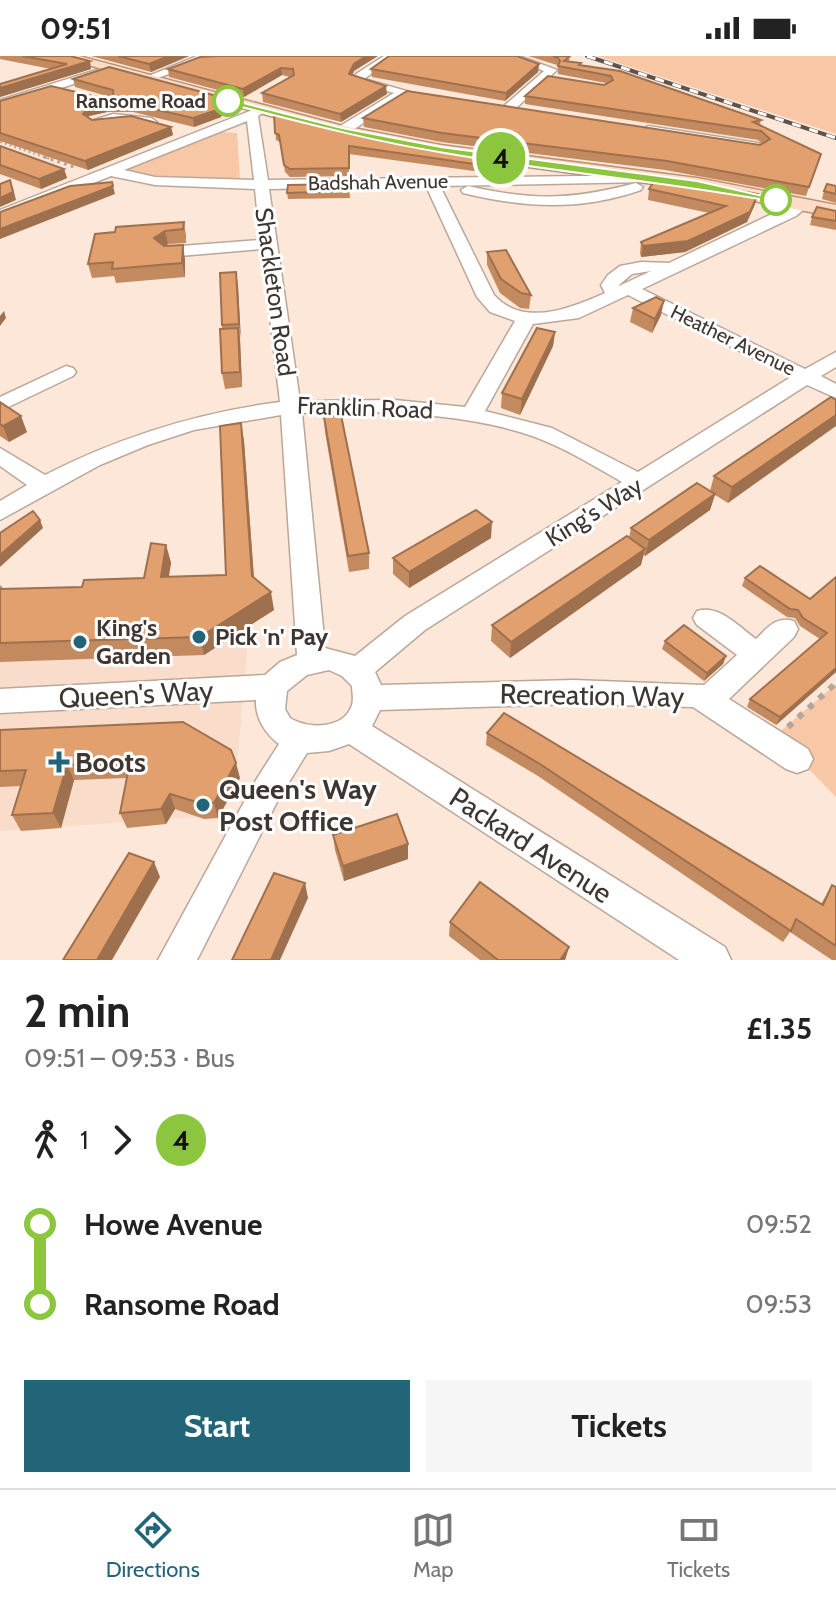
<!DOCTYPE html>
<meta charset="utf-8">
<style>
:root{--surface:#fff;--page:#f6f6f6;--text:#222;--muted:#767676;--line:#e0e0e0;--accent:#226578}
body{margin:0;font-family:Cabin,sans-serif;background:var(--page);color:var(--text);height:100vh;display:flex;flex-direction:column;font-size:30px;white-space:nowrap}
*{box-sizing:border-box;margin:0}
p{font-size:26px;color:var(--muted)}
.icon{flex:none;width:44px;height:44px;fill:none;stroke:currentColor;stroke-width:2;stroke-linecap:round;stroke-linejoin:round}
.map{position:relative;height:904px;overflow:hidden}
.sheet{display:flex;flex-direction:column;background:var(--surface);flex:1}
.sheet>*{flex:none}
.badge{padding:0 16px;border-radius:26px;font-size:28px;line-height:52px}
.map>.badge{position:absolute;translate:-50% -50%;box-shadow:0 0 0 4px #fff}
.legs{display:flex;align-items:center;gap:12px;height:88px;padding:0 24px;font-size:26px}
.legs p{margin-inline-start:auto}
.head{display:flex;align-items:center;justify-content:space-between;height:136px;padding:0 24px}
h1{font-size:44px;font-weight:800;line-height:60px}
.primary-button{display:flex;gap:16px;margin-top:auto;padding:16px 24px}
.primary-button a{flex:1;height:92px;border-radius:0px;background:var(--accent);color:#fff;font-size:32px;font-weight:800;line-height:92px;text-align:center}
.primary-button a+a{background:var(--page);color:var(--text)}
ul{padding:0 24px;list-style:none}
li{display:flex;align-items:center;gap:28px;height:80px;font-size:30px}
li i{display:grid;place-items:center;width:12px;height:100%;margin:0 10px;background:currentColor}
li i::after{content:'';width:20px;height:20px;margin:-10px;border:6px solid;border-radius:50%;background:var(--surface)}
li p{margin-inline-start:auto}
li:first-child i{background:linear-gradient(#0000 50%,currentColor 0)}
li:last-child i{background:linear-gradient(currentColor 50%,#0000 0)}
.status{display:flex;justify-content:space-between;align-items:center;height:56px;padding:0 40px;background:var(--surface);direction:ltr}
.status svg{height:22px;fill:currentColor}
.dock{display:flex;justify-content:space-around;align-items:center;height:112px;border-top:2px solid var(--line);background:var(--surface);font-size:22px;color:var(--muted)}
.dock a{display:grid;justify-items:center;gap:4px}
.dock .current{color:var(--accent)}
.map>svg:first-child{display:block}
.built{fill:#f9dcc9}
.green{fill:#f7c7a6}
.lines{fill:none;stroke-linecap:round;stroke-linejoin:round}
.minor-casing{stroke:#bba799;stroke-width:3}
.major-casing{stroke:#b99378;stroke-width:3}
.path-far2{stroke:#b6a59a;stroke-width:2;stroke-dasharray:2 3;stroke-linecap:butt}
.path-far1{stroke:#b6a59a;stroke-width:3;stroke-dasharray:3 4;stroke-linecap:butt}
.path{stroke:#b6a59a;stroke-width:6;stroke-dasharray:6 8;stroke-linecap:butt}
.minor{fill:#fff;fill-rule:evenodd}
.major{fill:#fddcc5;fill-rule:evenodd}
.rail-casing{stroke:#5d524c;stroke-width:4}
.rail{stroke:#fff;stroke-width:3;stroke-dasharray:9;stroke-linecap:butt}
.wall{fill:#c38a5f}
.shaded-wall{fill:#9f704e}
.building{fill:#e3a06f;stroke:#9f704e;stroke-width:2}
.line-1{fill:#8bc63e;stroke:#fff;stroke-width:2}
.stop-1-dot{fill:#fff;stroke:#8bc63e;stroke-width:4}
.poi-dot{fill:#226578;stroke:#fff;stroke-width:3}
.labels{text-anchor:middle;stroke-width:6;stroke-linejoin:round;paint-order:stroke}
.far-stop-label{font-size:20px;font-weight:bold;fill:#3f3631;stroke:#fff;text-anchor:end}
.far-street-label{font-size:20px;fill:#3f3631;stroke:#fff}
.street-label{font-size:24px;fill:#3f3631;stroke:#fff}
.poi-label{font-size:24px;font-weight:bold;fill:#3f3631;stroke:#fff;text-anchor:start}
.near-street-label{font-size:28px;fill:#3f3631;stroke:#fff}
.near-poi-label{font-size:28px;font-weight:bold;fill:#3f3631;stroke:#fff;text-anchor:start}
</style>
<div class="status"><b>09:51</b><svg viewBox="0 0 49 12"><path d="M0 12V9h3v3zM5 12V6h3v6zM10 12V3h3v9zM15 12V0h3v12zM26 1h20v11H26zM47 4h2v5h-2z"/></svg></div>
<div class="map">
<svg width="836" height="904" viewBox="0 0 836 904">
<rect width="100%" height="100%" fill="#fde7d9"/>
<polygon class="built" points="253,528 237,710 213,760 0,775 0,541"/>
<g class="green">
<polygon points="597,0 836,0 836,78"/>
<polygon points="220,76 237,77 240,124 177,123 122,116"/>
<polygon points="836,628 836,741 776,679"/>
</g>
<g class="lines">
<g class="minor-casing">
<g id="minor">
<polygon points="244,0 239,3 200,6 145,27 139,24 197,0"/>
<polygon points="384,0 396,0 364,23 410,36 347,78 337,78 337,72 394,37 352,25 356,18"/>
<polygon points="503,0 519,0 557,14 513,55 505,55 505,49 544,15"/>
<polygon points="103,12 108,15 107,17 0,52 0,44"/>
<path d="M260,51L266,55L258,60L268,124L653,119L655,122L648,126L440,130L494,239C524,272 571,252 605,237L601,229L608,219L620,210L641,206L669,207L797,146L802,145L809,149L796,160L642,233L805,313L836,296V311L821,320L836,328V342L807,329L425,574L375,616L381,629L573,624L704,629L737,599L697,569L693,562L697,555C719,548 739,571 756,583C768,571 776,560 794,565L798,573L794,581L729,643L808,693L813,703L808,713L797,717L786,713L693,651L573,648L380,654L372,670L725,891L731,904H679L349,688L329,695L307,697L278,744L197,904H158L256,724L279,688C265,678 255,661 256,644L0,657V633L265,619L280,606L297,599L281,359L194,374L148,389L100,409L0,464V445L27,429L0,410V392L45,419C120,381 196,357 280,346L262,193L168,201L160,196L168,191L260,184L255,133L155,129L111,120L0,164V154ZM247,65L254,124L155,121L124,114ZM426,130L477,241L490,256L515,265L465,351L395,344L300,345L269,133ZM651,215L619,230V229L632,218ZM628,239L791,321L638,416L552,372L485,355L533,268L579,262ZM341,355C407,357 473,359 535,381C565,392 594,410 622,426L405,560L355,600L325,592L302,357ZM329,614L342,620L352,630C352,635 354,643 352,649C344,674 307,673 290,662L285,653L287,635L307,619Z"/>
<polygon points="113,58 151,62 157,66 151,70 113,66 94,70 88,66"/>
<polygon points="648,70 758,87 765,91 758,95 644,77 642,74"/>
<path d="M636,127L643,131L641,134C581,155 524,152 463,137L461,134L468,130C535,145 570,144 636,127Z"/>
<polygon points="66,310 73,312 76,316 73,320 0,355 0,341"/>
</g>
</g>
<g class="major-casing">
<polygon id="major" points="56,0 79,0 343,70 441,89 697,122 836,149 836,161 697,134 441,99 342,80"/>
</g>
<polyline class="path-far2" points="0,86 50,103"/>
<polyline class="path-far1" points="44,101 77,112"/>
<polyline class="path" points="788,671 836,627"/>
<use href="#minor" class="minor"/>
<use href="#major" class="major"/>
<g class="rail-casing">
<polyline id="rail" points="587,0 836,82"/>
</g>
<use href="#rail" class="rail"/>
</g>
<g class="wall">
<polygon points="0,0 70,0 91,13 0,41 0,28 51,13 0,3"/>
<polygon points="91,0 189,0 151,16"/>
<polygon points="217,0 354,15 352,19 387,38 341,66 263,46 262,37 290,21 282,19 244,41 169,21 168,13"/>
<polygon points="528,0 570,0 569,5 581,7 581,9 761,64 760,69 821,98 806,140 665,114 441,86 364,71 363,62 760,89 762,88 758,84 525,48 525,40 604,29 606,27 558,18 558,11 557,9"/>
<polygon points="539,8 538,16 505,45 372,21 371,13"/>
<polygon points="73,23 225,50 221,61 194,71 133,56 107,56 89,60 88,62 92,64 171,71 173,79 88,114 0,85 0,45 114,45 114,42 75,31"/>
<polygon points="274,57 341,76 488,101 488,108 481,116 349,98 349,120 290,121 285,116 280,86 276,84"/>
<polygon points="0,90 64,113 67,122 41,133 0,118"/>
<polygon points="349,128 350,142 288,143 287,137"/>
<polygon points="836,130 836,147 822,143 824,135"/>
<polygon points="649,133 758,138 755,148 747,166 685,196 641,201 640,197 641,186 709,157 648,144"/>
<polygon points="836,155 836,174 810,169 812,161"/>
<polygon points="184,166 186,179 186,187 168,188 165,190 185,203 185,221 116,227 114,220 92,222 88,208 115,176"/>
<polygon points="487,196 531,239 529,253 520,252 500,237 487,209"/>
<polygon points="238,230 242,331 225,333 222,317 222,269"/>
<polygon points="633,252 661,259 652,277 630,266"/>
<polygon points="555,276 553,290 520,359 501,352 502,337"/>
<polygon points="831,341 728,447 715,439 710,454 645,500 643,499 641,509 510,602 491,585 492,569 629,482 631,472 710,435 714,420"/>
<polygon points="0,346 27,376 9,386 0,380"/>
<polygon points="324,361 369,497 369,513 349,516 325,376"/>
<polygon points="241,367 244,385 254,521 274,554 204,599 0,606 0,529 4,533 82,531 144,522 166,489 171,507 168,521 226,519"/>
<polygon points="491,482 409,532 393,518 393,502"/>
<polygon points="836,521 836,616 776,669 747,651 750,643 820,583 800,570 795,562 787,561 742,530 745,522 810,543"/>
<polygon points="665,585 726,600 723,608 704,625 662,593"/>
<polygon points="0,674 240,722 218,762 204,763 175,753 166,768 127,772 120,757 127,722 74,724 61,772 21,775 12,759 21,730 0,731"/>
<polygon points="487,677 821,848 832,829 836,831 836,904 832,904 790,876 783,886 538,720 486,689"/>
<polygon points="333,779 408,803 344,825 335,794"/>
<polygon points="450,866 569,891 565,904 480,904 449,880"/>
</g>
<g class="shaded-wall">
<polygon points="169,0 189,0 151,16 149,8"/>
<polygon points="366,0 378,0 354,15 349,26 349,18 354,8"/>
<polygon points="90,5 91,13 0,41 0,32"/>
<polygon points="539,8 538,16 505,45 506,37"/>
<polygon points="281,12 282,19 244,41 243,33"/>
<polygon points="386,30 387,38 341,66 340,58"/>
<polygon points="224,42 225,50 221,61 194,71 193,62"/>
<polygon points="105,48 107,56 89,60 85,67 83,58 87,52"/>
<polygon points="171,71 173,79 88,114 85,105"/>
<polygon points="488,101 488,108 481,116 481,109"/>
<polygon points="64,113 67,122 41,133 39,123"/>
<polygon points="113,130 115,138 0,183 0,173"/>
<polygon points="13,132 16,144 0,151 0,142"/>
<polygon points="758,138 755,148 747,166 685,196 641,201 643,190"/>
<polygon points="165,175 168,188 157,195 154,182"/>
<polygon points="183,189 185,203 185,221 182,207"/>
<polygon points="236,216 238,230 241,283 239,268"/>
<polygon points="664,245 661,259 652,277 655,263"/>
<polygon points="4,255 6,262 0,270 0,260"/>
<polygon points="238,272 240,286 242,331 240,316"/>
<polygon points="555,276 553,290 520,359 522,343"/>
<polygon points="836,359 836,370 728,447 732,431"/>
<polygon points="21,360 27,376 9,386 3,370"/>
<polygon points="241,367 244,385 255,538 252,520"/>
<polygon points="715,438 710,454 645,500 649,484"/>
<polygon points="40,464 43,472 0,511 0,499"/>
<polygon points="492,466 491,482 409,532 409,516"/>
<polygon points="166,489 171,507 166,539 161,521"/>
<polygon points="645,493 641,509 510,602 511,586"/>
<polygon points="271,536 274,554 204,599 200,581"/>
<polygon points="726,600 723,608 704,625 707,617"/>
<polygon points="836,612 836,616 776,669 780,661"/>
<polygon points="236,707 240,722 218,762 214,747"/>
<polygon points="67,709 74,724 61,772 53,757"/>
<polygon points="170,738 175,753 166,768 161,753"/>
<polygon points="408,788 408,803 344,825 343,810"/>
<polygon points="154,806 160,821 112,904 97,904"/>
<polygon points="305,827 308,842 280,904 271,904"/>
<polygon points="569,891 565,904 560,904"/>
</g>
<g class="building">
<polygon points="22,0 70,0 90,5 0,32 0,28 67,8"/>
<polygon points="118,0 169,0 149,8"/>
<polygon points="217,0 366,0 354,8 349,18 386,30 340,58 262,37 294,19 293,13 281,12 243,33 168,13 200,1"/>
<polygon points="389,0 517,0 539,8 506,37 371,13"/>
<polygon points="553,0 570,0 564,5 581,7 579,9 620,15 761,64 753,66 821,98 809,131 667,105 442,77 363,62 407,35 760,89 770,83 761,75 525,40 548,20 604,29 613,24 611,20 558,10 560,5 558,2"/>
<polygon points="109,11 224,42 220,53 193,62 131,48 105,48 87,52 83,58 92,64 131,60 171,71 85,105 0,77 0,45 51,30 114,45 113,34 73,23"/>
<polygon points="274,57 341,76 488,101 481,109 349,90 349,112 290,113 284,109 279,79 275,77"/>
<polygon points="0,90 64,113 39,123 0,109"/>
<polygon points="657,121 758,138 750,156 688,185 643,190 641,186 726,150 649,133"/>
<polygon points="10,124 13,136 0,142 0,128"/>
<polygon points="112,126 113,130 0,173 0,156 70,130"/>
<polygon points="349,128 349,135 287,137 288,129"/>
<polygon points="827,128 836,130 836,138 824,135"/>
<polygon points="817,151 836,155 836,165 812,161"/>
<polygon points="184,166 183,173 165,175 154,182 164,190 183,189 182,207 112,213 113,206 88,208 95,178 115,176 116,171"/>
<polygon points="506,194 531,239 521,237 501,223 487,196"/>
<polygon points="236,216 239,268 222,269 220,217"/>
<polygon points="656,241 664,245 655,263 633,252"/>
<polygon points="238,272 240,316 222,317 220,273"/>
<polygon points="537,272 555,276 522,343 502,337"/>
<polygon points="831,341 836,344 836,359 732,431 714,420"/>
<polygon points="0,346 21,360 3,370 0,368"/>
<polygon points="341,359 369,497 348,500 324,361"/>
<polygon points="241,367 252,520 271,536 200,581 0,587 0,533 82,531 84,524 144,522 151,487 166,489 161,521 226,519 220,370"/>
<polygon points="697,427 715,438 649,484 631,472"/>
<polygon points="476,454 492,466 409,516 393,502"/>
<polygon points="33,455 40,464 0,499 0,477"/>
<polygon points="627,480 645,493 511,586 492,569"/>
<polygon points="760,510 810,543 836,521 836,612 780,661 750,643 827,577 803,562 798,554 790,553 745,522"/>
<polygon points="684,569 726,600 707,617 665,585"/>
<polygon points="504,657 823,849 832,829 836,831 836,890 796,863 791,875 540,708 487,677"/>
<polygon points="183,666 231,694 236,707 214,747 200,747 170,738 161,753 120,757 130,706 67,709 53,757 12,759 26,714 0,715 0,674"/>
<polygon points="397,758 408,788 343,810 333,779"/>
<polygon points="129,797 154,806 97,904 63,904"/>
<polygon points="274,817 305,827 271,904 232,904"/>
<polygon points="480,826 569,891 560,904 498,904 450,866"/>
</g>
<path class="line-1" d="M228,43L342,72L441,91L697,125L781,144L776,146C664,125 551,116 439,96C367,84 297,65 226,47Z"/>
<g class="stop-1-dot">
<circle cx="228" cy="45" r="14"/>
<circle cx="776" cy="144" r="14"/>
</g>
<g class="poi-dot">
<circle cx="199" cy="581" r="8"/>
<circle cx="80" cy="586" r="8"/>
<path d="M55 694h8v8h8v8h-8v8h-8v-8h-8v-8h8z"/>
<circle cx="203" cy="749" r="8"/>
</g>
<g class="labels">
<g class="far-stop-label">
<text x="206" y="52">Ransome Road</text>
</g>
<g class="far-street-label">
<text transform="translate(378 126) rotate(-1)" y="7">Badshah Avenue</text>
<text transform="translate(733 284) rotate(26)" y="7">Heather Avenue</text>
</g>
<g class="street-label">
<text transform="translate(275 236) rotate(82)" y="8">Shackleton Road</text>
<text transform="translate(365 352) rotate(2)" y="8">Franklin Road</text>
<text transform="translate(594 456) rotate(-32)" y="8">King's Way</text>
</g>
<g class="poi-label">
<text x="96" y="580">King's<tspan x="96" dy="28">Garden</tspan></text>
<text x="215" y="589">Pick 'n' Pay</text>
</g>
<g class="near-street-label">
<text transform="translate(136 638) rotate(-3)" y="10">Queen's Way</text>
<text transform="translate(592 639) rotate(1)" y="10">Recreation Way</text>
<text transform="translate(531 789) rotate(33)" y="10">Packard Avenue</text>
</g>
<g class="near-poi-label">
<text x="75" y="716">Boots</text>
<text x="219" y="743">Queen's Way<tspan x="219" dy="32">Post Office</tspan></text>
</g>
</g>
</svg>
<b class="badge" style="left:501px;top:102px;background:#8bc63e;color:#111">4</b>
</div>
<section class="sheet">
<div class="head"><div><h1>2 min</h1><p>09:51 – 09:53 · Bus</p></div><b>£1.35</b></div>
<div class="legs"><svg class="icon" aria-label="walk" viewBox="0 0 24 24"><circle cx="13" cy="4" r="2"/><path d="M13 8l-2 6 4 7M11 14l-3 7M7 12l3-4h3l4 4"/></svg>1<svg class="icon" aria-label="forward" viewBox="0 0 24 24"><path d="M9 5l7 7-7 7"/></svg><b class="badge" style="background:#8bc63e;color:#111">4</b></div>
<ul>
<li><i style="color:#8bc63e"></i><b>Howe Avenue</b><p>09:52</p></li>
<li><i style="color:#8bc63e"></i><b>Ransome Road</b><p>09:53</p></li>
</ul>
<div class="primary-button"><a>Start</a><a>Tickets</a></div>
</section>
<nav class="dock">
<a class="current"><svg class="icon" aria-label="directions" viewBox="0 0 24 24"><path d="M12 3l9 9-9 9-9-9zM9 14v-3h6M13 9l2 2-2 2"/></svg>Directions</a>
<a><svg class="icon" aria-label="map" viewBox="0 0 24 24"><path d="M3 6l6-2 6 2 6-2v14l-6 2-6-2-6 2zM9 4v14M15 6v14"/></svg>Map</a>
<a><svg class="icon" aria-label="tickets" viewBox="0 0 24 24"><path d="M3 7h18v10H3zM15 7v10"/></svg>Tickets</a>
</nav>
